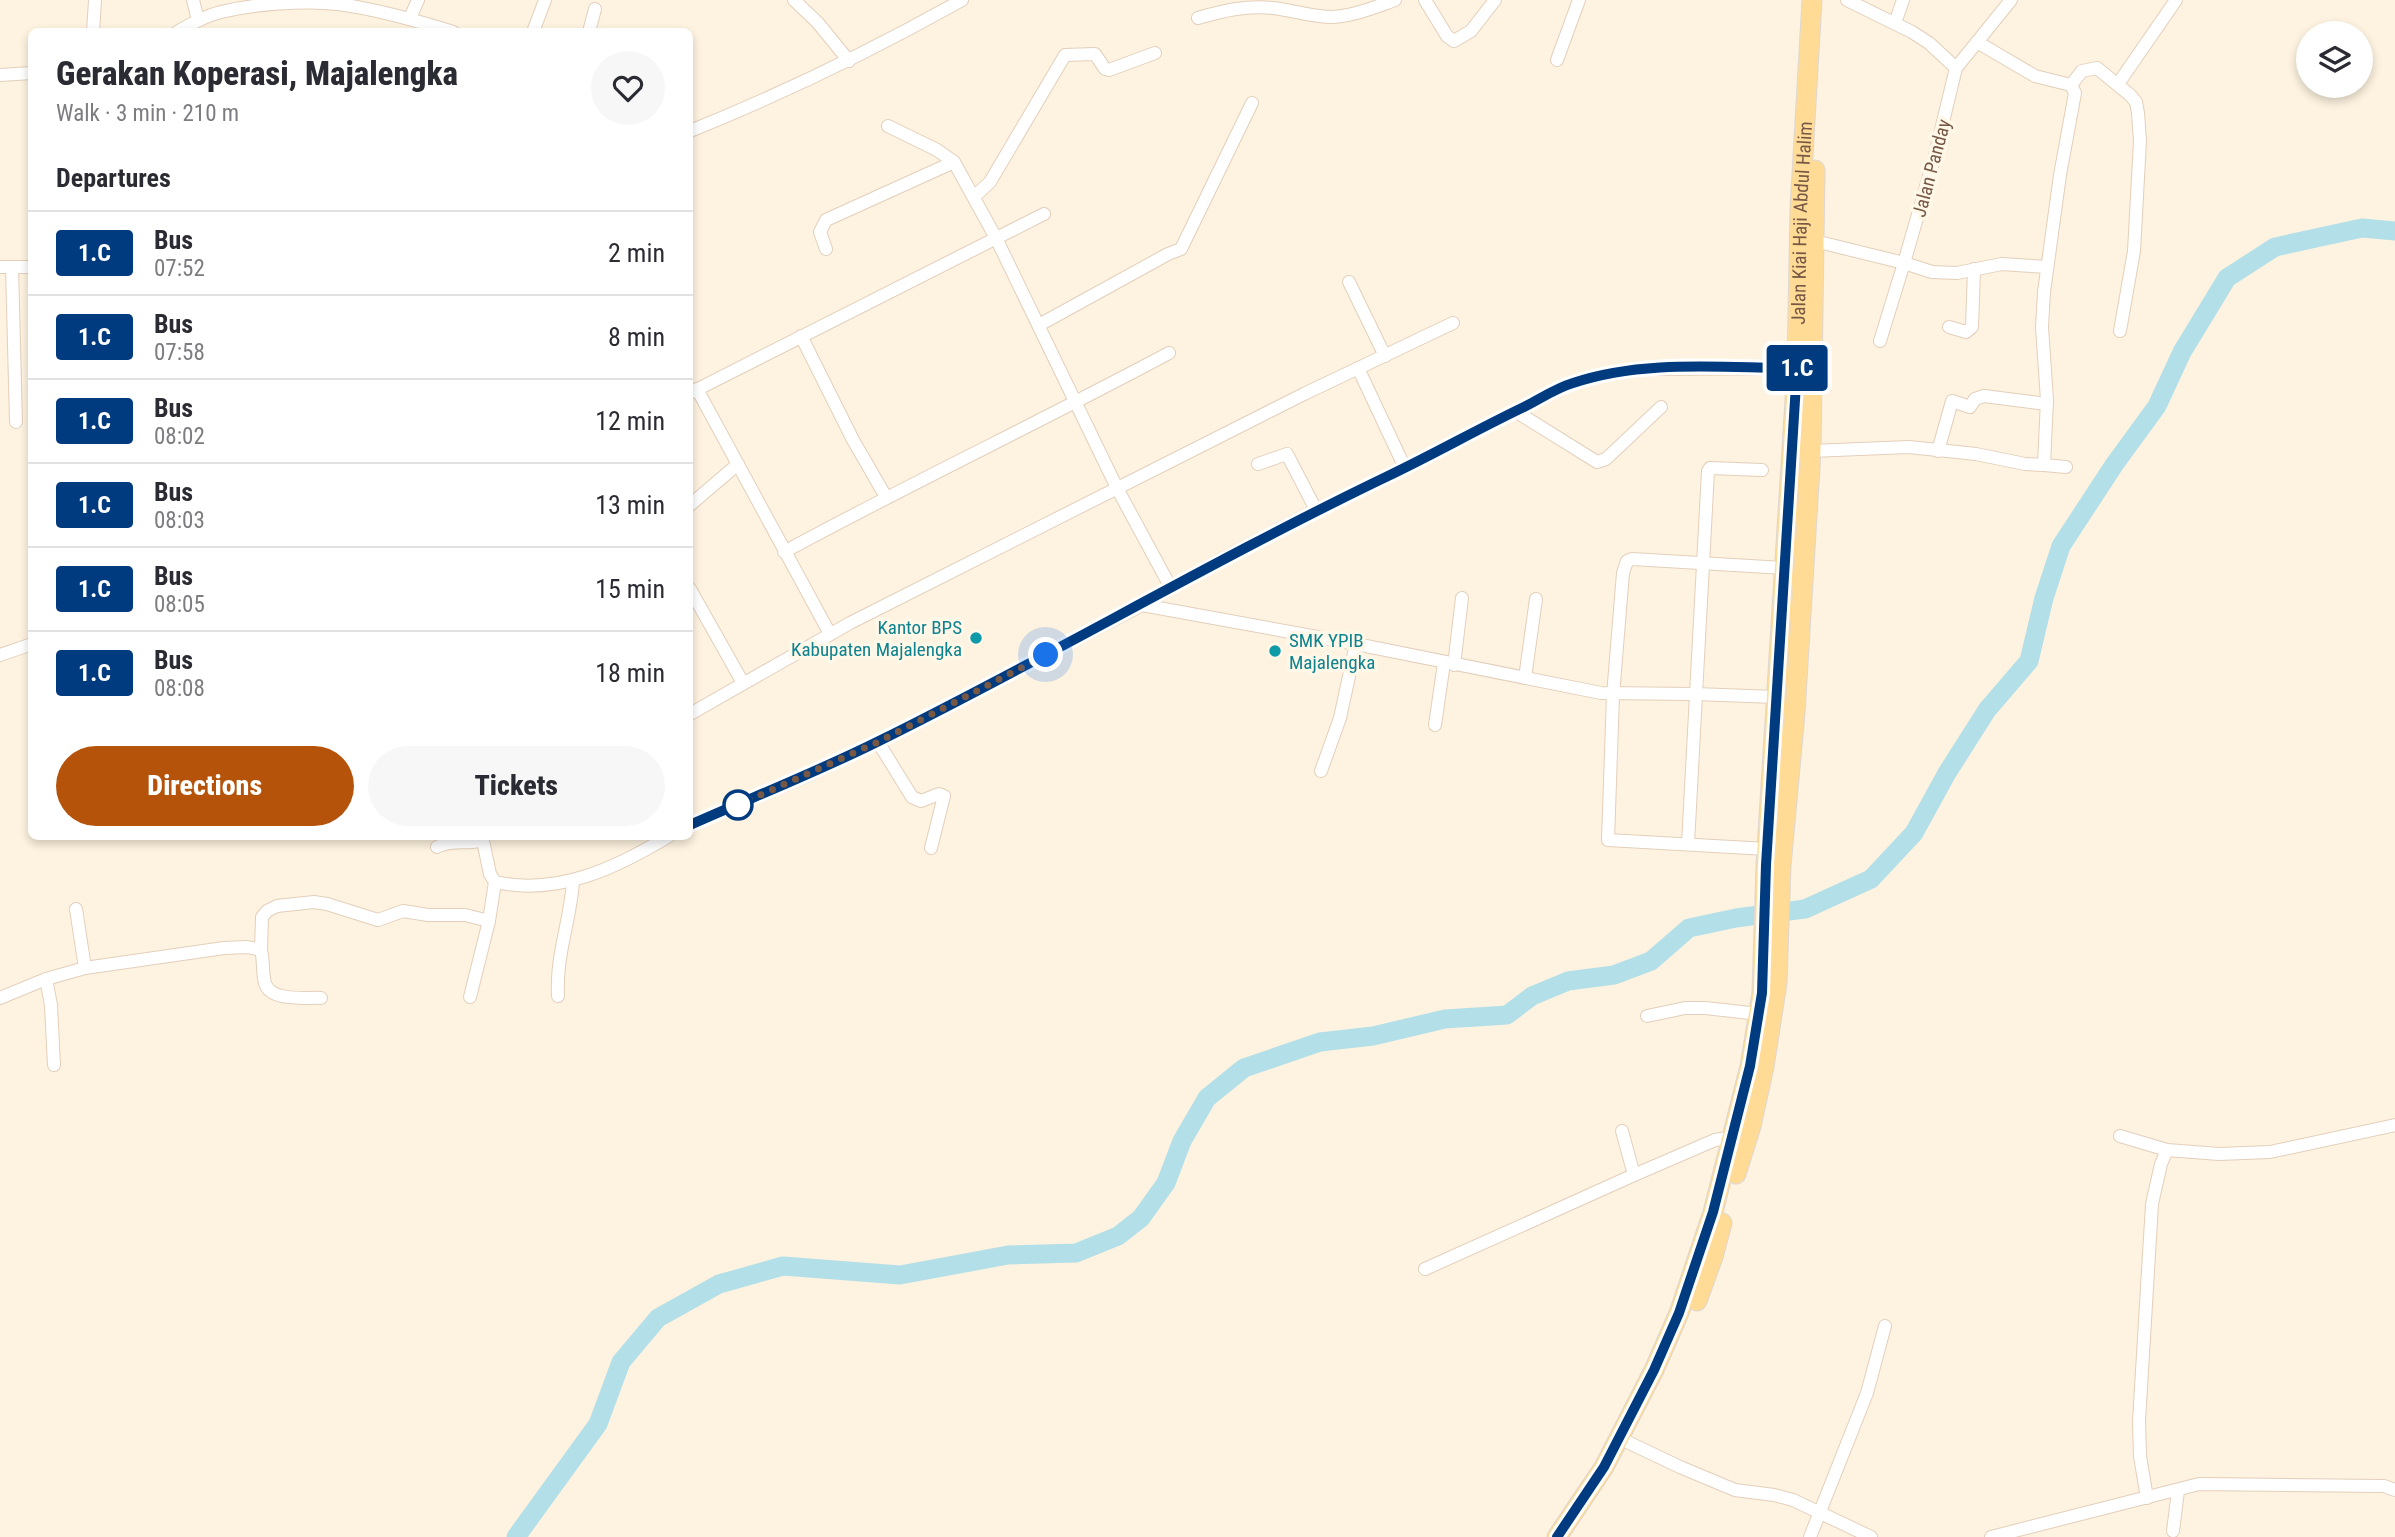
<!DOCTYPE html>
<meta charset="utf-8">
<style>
:root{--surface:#fff;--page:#f7f7f7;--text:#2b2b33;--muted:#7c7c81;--line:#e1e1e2;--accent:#b45309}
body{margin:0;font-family:"Roboto Condensed",sans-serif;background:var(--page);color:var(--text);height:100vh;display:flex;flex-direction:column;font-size:26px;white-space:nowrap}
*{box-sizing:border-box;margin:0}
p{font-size:23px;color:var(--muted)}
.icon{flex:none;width:38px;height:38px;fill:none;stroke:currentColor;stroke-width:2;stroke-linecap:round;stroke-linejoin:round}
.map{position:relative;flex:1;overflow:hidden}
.sheet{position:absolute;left:28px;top:28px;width:665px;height:812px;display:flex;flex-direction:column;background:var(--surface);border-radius:10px;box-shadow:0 4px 10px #0003}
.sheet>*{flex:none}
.badge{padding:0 14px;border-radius:5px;font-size:24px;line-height:46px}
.tools{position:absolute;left:2296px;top:21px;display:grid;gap:14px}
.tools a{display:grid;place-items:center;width:77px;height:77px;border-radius:50%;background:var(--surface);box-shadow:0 4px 10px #0003;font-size:35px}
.you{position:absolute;width:35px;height:35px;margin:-18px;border:5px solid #fff;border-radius:50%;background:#1a73e8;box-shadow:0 0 0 10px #1a73e833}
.map>.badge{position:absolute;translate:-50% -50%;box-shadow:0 0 0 4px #fff}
h2{padding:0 28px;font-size:26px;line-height:63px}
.round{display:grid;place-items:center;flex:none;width:74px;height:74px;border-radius:37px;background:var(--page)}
.summary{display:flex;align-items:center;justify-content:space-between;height:119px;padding:0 28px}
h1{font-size:33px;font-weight:800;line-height:52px}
.action{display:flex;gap:14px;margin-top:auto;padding:14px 28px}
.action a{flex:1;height:80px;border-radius:42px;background:var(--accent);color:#fff;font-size:28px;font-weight:800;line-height:80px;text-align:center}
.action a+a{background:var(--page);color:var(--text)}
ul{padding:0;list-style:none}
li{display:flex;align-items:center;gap:21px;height:84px;padding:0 28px;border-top:2px solid var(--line)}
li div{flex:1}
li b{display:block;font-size:26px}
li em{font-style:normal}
li .badge{min-width:77px;font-weight:700;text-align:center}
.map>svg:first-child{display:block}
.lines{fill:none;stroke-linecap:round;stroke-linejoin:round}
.river{stroke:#b3dfe9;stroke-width:19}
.minor-casing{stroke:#e3cfbb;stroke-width:14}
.primary-casing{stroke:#ded7d2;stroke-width:21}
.minor{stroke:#fff;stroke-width:12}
.primary{stroke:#ffdb96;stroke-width:19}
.line-casing{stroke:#fff;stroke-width:16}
.line{stroke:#003b80;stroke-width:10}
.walk{stroke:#765845;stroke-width:7;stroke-dasharray:0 12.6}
.culture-dot{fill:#0f9aa8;stroke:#fff7e8;stroke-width:2.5}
.stop-dot{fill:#fff;stroke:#003b80;stroke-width:3.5}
.labels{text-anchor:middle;stroke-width:7;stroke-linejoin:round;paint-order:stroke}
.street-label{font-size:19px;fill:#765845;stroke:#fff7e8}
.culture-label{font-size:19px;fill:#0d838f;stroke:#fff7e8;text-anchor:end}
</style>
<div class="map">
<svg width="2395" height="1537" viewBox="0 0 2395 1537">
<rect width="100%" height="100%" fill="#fef3e0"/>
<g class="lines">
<polyline class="river" points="516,1537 598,1424 621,1362 658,1318 719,1284 783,1266 900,1275 1008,1255 1076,1253 1118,1236 1141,1218 1166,1183 1182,1141 1207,1098 1244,1068 1320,1042 1373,1036 1445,1019 1507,1015 1532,996 1568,981 1614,975 1651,961 1689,928 1736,918 1805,909 1871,879 1914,833 1947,773 1987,710 2029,661 2044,598 2061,546 2114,465 2157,406 2182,352 2227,278 2275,247 2362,228 2395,231"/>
<g class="minor-casing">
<g id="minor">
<polyline points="193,0 198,20"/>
<polyline points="794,0 818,23 849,61"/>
<polyline points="1425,0 1447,36 1454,41 1471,31 1495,0"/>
<polyline points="1847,0 1912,32 1929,43 1956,68"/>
<polyline points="410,18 418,0"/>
<path d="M1198,18C1222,11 1246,5 1273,8C1292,10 1312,17 1332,17C1354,16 1375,7 1395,0"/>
<polyline points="1895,23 1903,0"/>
<polyline points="93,32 95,0"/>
<path d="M177,32C191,24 205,16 221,12C254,4 304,0 338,4C377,9 415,20 453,32"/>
<polyline points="533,32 545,0"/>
<polyline points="589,32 595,9"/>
<polyline points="1977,42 2035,76 2071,85 2075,93 2060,175 2044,292 2042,327 2047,400 2044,465 2066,467"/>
<polyline points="1557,60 1579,0"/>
<polyline points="0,75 32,73"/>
<polyline points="2118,84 2176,0"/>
<polyline points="2071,85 2082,71 2097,68 2130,95 2136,102 2138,113 2140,141 2134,251 2120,331"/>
<polyline points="888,126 937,150 954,162"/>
<path d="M690,131C784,93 873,50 962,0"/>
<polyline points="975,196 990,182 1065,55 1095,54 1105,69 1109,70 1155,53"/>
<polyline points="1815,241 1904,263 1934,159 1956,68 2011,0"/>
<polyline points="826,249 820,232 826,220 954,162 996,238 1118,490 1171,588"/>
<polyline points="0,267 32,267"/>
<polyline points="12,267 16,422"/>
<polyline points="1349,282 1385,356"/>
<polyline points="1039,325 1168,254 1181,249 1252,103"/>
<polyline points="1949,327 1966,332 1972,327 1974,269"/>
<polyline points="801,336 853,440 886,497"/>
<polyline points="1880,341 1904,263 1932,272 1957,273 2002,264 2047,267"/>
<polyline points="1358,368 1405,468"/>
<polyline points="697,389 830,634"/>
<polyline points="690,393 1044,214"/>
<polyline points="1515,411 1597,462 1606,459 1661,407"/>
<polyline points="1811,451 1909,447 1976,454 2025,464 2044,465"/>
<polyline points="1938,451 1952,401 1970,407 1975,399 1984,396 2047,404"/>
<polyline points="1258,464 1287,454 1316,510"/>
<polyline points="690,505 738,464"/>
<path d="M784,552C911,483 1042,421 1169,353"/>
<polyline points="690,589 743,683"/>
<polyline points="1142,605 1356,644 1601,693 1695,694 1776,697"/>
<polyline points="0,655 32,644"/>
<polyline points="1454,665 1462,598"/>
<polyline points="1525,678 1536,599"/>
<polyline points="690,714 850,623 1304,394 1453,323"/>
<polyline points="1435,725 1444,663"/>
<polyline points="878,742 912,797 921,801 939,794 944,796 931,848"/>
<polyline points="1321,771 1340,718 1356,644"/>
<polyline points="690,825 811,774 878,742 1142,605 1220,560 1316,510 1405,468 1571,383 1609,374 1646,369 1804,368"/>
<path d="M482,836L490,874L495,882C558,896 616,868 669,836"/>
<polyline points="1688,844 1708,471 1710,468 1762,470"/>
<path d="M437,847C451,839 467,845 483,840"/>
<polyline points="1767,849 1608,840 1613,695 1623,573 1627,561 1632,559 1786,568"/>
<polyline points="76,909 85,968"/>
<polyline points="261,950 262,917 267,911 277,906 314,902 327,904 378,920 403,911 428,915 465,915 489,921"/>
<polyline points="46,979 51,1005 54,1065"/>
<path d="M558,996C556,953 570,923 573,882"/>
<polyline points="470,997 489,921 495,882"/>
<path d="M0,998L46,979L85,968L224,948L247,947L261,950C264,961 262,973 265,983C270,1002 306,997 321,998"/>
<polyline points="1647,1016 1685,1008 1705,1008 1759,1014"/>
<polyline points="1622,1131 1634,1175 1715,1140 1733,1137"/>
<polyline points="2120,1136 2167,1150 2161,1164 2152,1204 2139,1421 2140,1456 2147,1498"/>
<polyline points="2167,1150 2219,1154 2270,1152 2395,1125"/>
<polyline points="1425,1269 1634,1175"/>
<polyline points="1619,1438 1680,1467 1735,1490 1774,1495 1793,1500 1871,1537"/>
<polyline points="2173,1531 2178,1491"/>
<polyline points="1810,1537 1867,1393 1885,1326"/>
<polyline points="1991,1537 2199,1484 2384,1486 2395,1490"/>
</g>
</g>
<g class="primary-casing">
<g id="primary">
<polyline points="1736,1174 1751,1126 1764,1067 1777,983 1781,866 1795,713 1811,451 1815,170"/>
<polyline points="1697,1301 1713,1257 1722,1223"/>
<path id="s1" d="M1557,1537L1604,1467L1654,1370L1679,1313L1713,1212L1750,1066L1762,993L1766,865L1797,368L1800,208L1812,0"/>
</g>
</g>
<use href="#minor" class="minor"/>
<use href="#primary" class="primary"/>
</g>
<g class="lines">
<g class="line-casing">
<path id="line" d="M690,825C753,797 817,772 879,741C1051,656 1215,559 1388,476C1434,454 1478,429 1524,407C1540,399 1556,388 1573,383C1644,359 1724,368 1797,368L1766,865L1762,993L1750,1066L1713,1212L1679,1313L1654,1370L1604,1467L1557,1537"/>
</g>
<use href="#line" class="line"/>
<polyline class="walk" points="738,805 878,742 1046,655"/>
</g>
<g class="culture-dot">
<circle cx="976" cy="638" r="7"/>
<circle cx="1275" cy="651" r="7"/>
</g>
<circle class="stop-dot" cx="738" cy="805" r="14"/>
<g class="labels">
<g class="street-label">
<text transform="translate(1931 168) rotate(-75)" y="7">Jalan Panday</text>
<text dy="7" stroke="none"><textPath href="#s1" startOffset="1358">Jalan Kiai Haji Abdul Halim</textPath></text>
</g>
<g class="culture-label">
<text x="962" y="634">Kantor BPS<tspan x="962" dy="22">Kabupaten Majalengka</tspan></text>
<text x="1289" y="647" text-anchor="start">SMK YPIB<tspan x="1289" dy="22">Majalengka</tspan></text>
</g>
</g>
</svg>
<div class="tools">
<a><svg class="icon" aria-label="layers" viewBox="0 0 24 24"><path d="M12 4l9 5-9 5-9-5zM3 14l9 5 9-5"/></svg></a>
</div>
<div class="you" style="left:1046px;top:655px"></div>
<b class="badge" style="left:1797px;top:368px;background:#003b80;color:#fff">1.C</b>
<section class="sheet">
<div class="summary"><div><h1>Gerakan Koperasi, Majalengka</h1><p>Walk · 3 min · 210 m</p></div><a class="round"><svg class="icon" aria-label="heart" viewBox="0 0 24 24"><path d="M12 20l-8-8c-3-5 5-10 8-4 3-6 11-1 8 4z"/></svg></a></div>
<h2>Departures</h2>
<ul>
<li><span class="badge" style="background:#003b80;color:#fff">1.C</span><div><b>Bus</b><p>07:52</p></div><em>2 min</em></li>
<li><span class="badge" style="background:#003b80;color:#fff">1.C</span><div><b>Bus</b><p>07:58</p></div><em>8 min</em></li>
<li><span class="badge" style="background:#003b80;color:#fff">1.C</span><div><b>Bus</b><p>08:02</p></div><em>12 min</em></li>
<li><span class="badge" style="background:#003b80;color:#fff">1.C</span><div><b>Bus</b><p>08:03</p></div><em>13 min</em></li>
<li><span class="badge" style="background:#003b80;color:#fff">1.C</span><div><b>Bus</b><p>08:05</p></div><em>15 min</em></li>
<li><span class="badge" style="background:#003b80;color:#fff">1.C</span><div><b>Bus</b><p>08:08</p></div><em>18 min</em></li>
</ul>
<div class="action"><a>Directions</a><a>Tickets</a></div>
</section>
</div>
